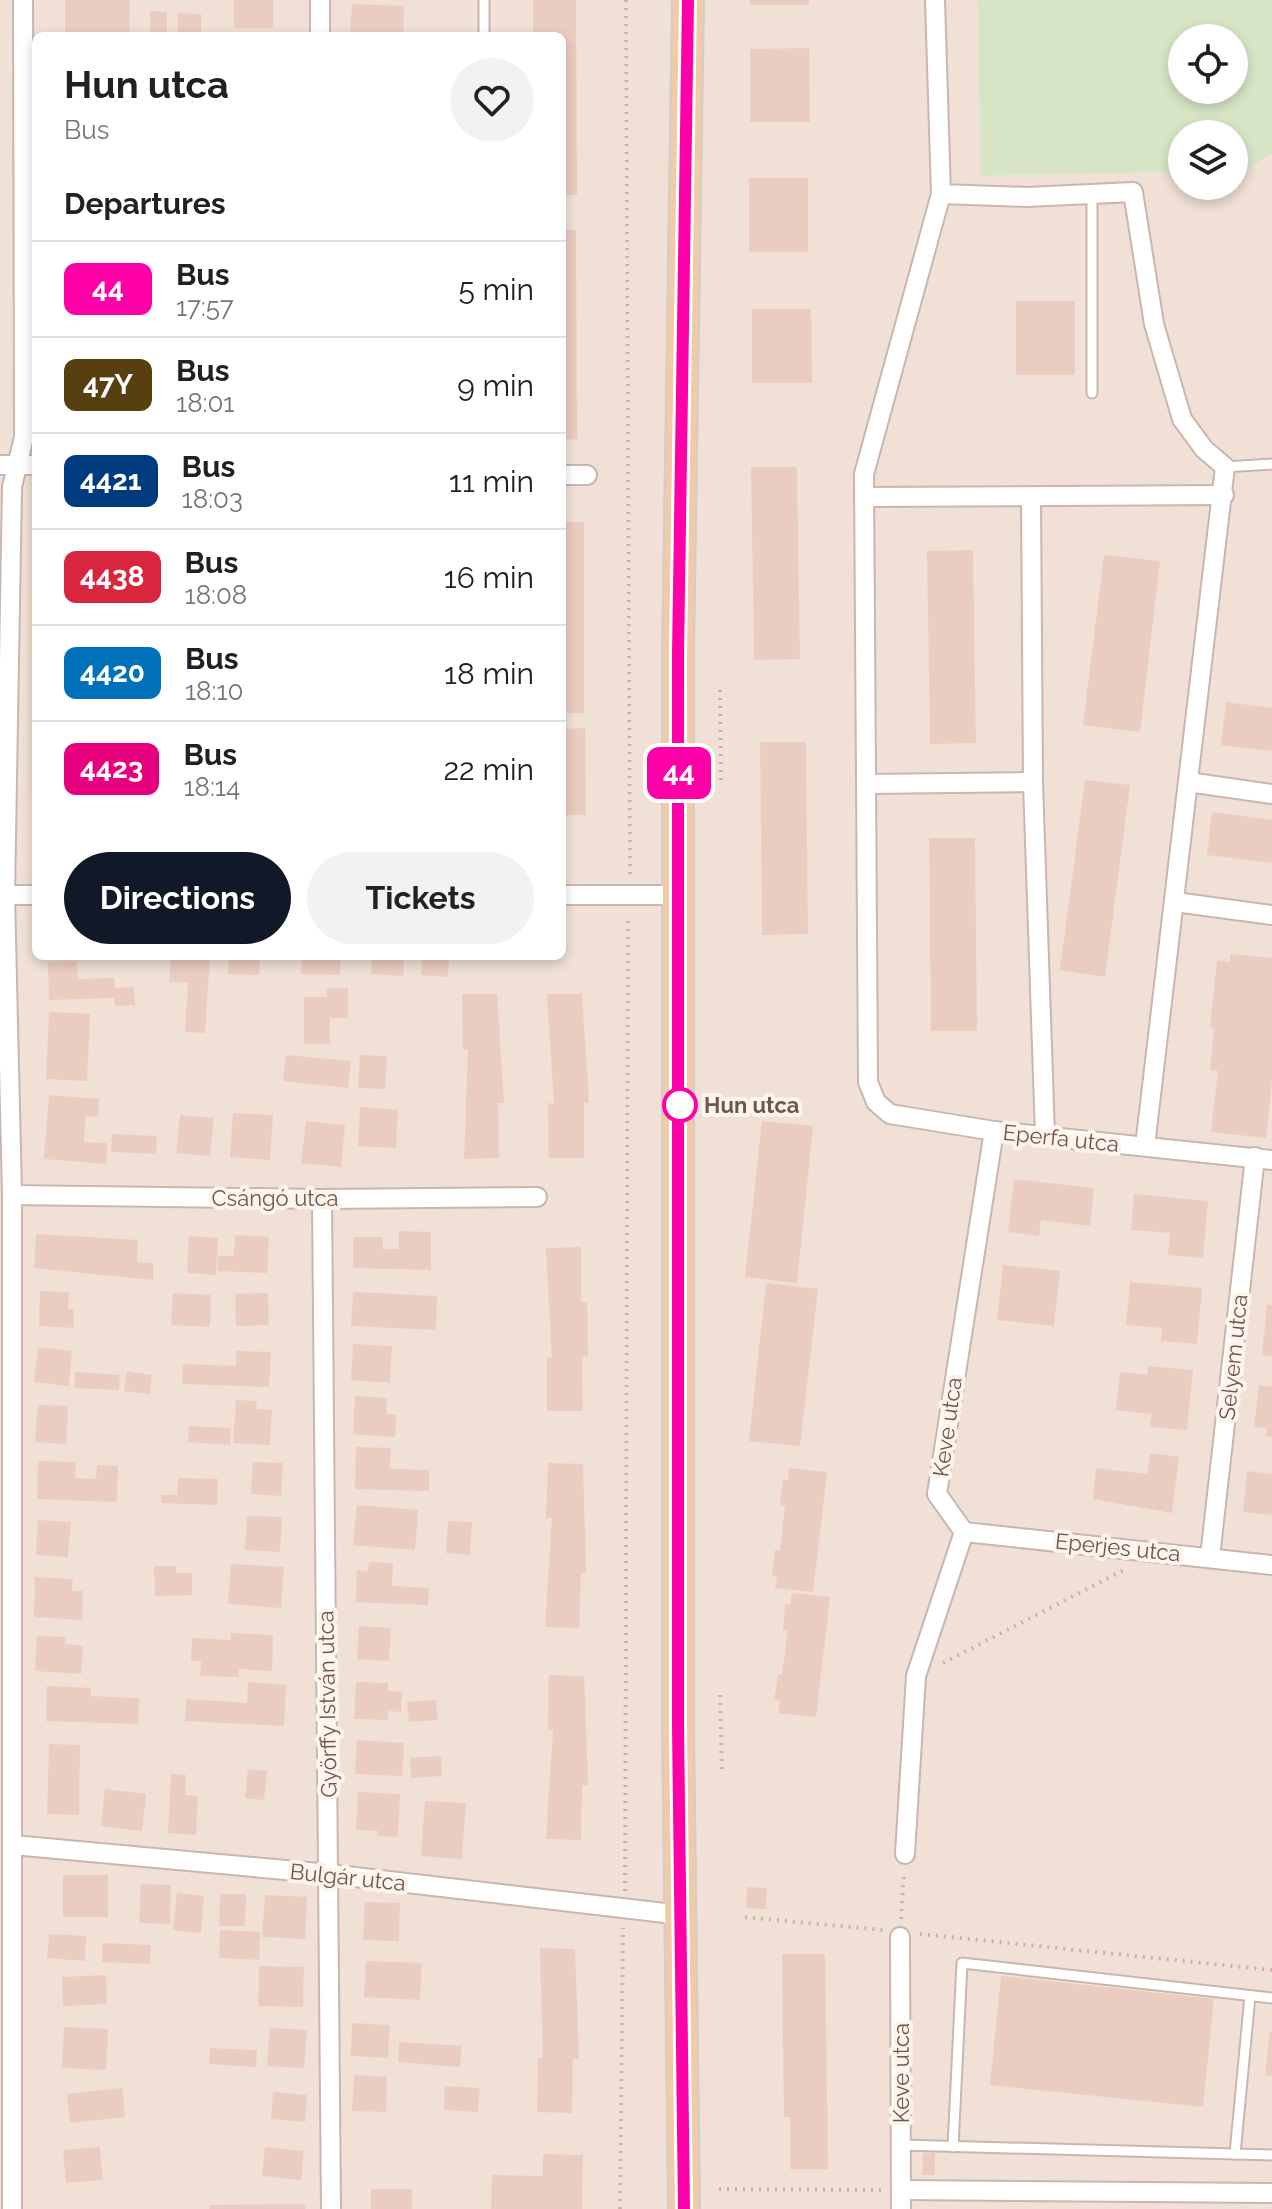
<!DOCTYPE html>
<meta charset="utf-8">
<style>
:root{--surface:#fff;--page:#f2f2f2;--text:#202124;--muted:#757577;--line:#e0e0e0;--accent:#111827}
body{margin:0;font-family:Raleway,sans-serif;background:var(--page);color:var(--text);height:100vh;display:flex;flex-direction:column;font-size:30px;white-space:nowrap}
*{box-sizing:border-box;margin:0}
p{font-size:26px;color:var(--muted)}
.icon{flex:none;width:44px;height:44px;fill:none;stroke:currentColor;stroke-width:2;stroke-linecap:round;stroke-linejoin:round}
.map{position:relative;flex:1;overflow:hidden}
.panel{position:absolute;left:32px;top:32px;width:534px;height:928px;display:flex;flex-direction:column;background:var(--surface);border-radius:12px;box-shadow:0 4px 12px #0003}
.panel>*{flex:none}
.badge{padding:0 16px;border-radius:12px;font-size:28px;line-height:52px}
.controls{position:absolute;left:1168px;top:24px;display:grid;gap:16px}
.controls a{display:grid;place-items:center;width:80px;height:80px;border-radius:50%;background:var(--surface);box-shadow:0 4px 12px #0003;font-size:40px}
.map>.badge{position:absolute;translate:-50% -50%;box-shadow:0 0 0 4px #fff}
h2{padding:0 32px;font-size:30px;line-height:72px}
.round{display:grid;place-items:center;flex:none;width:84px;height:84px;border-radius:42px;background:var(--page)}
.head{display:flex;align-items:center;justify-content:space-between;height:136px;padding:0 32px}
h1{font-size:38px;font-weight:700;line-height:60px}
.action{display:flex;gap:16px;margin-top:auto;padding:16px 32px}
.action a{flex:1;height:92px;border-radius:48px;background:var(--accent);color:#fff;font-size:32px;font-weight:700;line-height:92px;text-align:center}
.action a+a{background:var(--page);color:var(--text)}
ul{padding:0;list-style:none}
li{display:flex;align-items:center;gap:24px;height:96px;padding:0 32px;border-top:2px solid var(--line)}
li div{flex:1}
li b{display:block;font-size:30px}
li em{font-style:normal}
li .badge{min-width:88px;font-weight:700;text-align:center}
.map>svg:first-child{display:block}
.residential{fill:#f0e0d6;fill-rule:evenodd}
.commercial{fill:#f8e0db}
.green{fill:#d7e5c6;fill-rule:evenodd}
.building{fill:#ebccc1}
.lines{fill:none;stroke-linecap:round;stroke-linejoin:round}
.lane-casing{stroke:#c9b7ae;stroke-width:13}
.street-casing{stroke:#c9b7ae;stroke-width:22}
.primary-casing{stroke:#d4ccca;stroke-width:34}
.path{stroke:#d0b0a5;stroke-width:4;stroke-dasharray:2 6;stroke-linecap:butt}
.lane{stroke:#fff;stroke-width:9}
.street{stroke:#fff;stroke-width:18}
.primary{stroke:#f0cba7;stroke-width:30}
.line-casing{stroke:#fff;stroke-width:18}
.line{stroke:#ff00a8;stroke-width:12}
.stop-dot{fill:#fff;stroke:#ff00a8;stroke-width:4}
.labels{text-anchor:middle;stroke-width:8;stroke-linejoin:round;paint-order:stroke}
.stop-label{font-size:22px;font-weight:bold;fill:#6f564e;stroke:#fdf4ec;text-anchor:start}
.street-label{font-size:22px;fill:#6f564e;stroke:#fdf4ec}
</style>
<div class="map">
<svg width="1272" height="2209" viewBox="0 0 1272 2209">
<rect width="100%" height="100%" fill="#f9efe6"/>
<path class="residential" d="M0,0H978L980,176L1182,172V186H1234V171H1243L1272,154V2209H0ZM36,36H562V956H36Z"/>
<rect class="commercial" x="28" y="795" width="8" height="81"/>
<path class="green" d="M978,0H1272V154L1243,171H1234V134H1182V172L980,176ZM1182,38H1234V90H1182Z"/>
<g class="building">
<polygon points="65,0 130,0 129,33 65,33"/>
<rect x="234" y="0" width="39" height="28"/>
<polygon points="533,0 576,0 577,195 562,195 562,36 533,36"/>
<rect x="750" y="0" width="59" height="5"/>
<polygon points="352,4 404,6 403,36 350,36"/>
<polygon points="150,11 167,12 167,36 150,36"/>
<polygon points="178,13 201,14 201,35 178,35"/>
<polygon points="809,48 810,122 750,122 750,49"/>
<rect x="749" y="178" width="59" height="74"/>
<polygon points="562,230 576,230 577,439 562,440"/>
<rect x="1016" y="301" width="59" height="74"/>
<polygon points="752,309 811,309 812,383 752,383"/>
<polygon points="751,467 797,467 800,659 754,660"/>
<rect x="562" y="522" width="22" height="191"/>
<polygon points="973,550 976,743 930,744 927,551"/>
<polygon points="1104,555 1160,561 1140,732 1083,725"/>
<polygon points="1226,702 1272,708 1272,751 1221,745"/>
<polygon points="585,728 586,815 562,815 562,729"/>
<polygon points="760,742 806,742 808,934 762,935"/>
<polygon points="1085,780 1130,785 1105,977 1060,970"/>
<polygon points="1212,812 1272,820 1272,863 1207,855"/>
<polygon points="929,838 975,838 977,1031 931,1031"/>
<polygon points="1230,954 1272,958 1272,1081 1266,1138 1211,1132 1218,1071 1210,1070 1214,1029 1210,1028 1217,960 1230,962"/>
<polygon points="171,956 210,956 205,1033 185,1032 188,983 169,982"/>
<polygon points="229,956 260,956 259,975 228,974"/>
<polygon points="302,956 341,956 340,975 301,974"/>
<polygon points="372,956 404,956 403,976 371,974"/>
<polygon points="422,956 449,956 448,977 421,975"/>
<polygon points="77,961 78,979 114,978 115,988 134,987 135,1005 115,1006 114,998 49,1000 48,962"/>
<polygon points="327,988 348,988 348,1018 330,1018 330,1044 304,1044 304,997 327,997"/>
<polygon points="462,994 497,994 504,1103 498,1103 499,1158 464,1159 468,1049 463,1049"/>
<polygon points="547,994 582,994 589,1103 584,1103 584,1158 549,1158 548,1103 554,1104"/>
<polygon points="49,1012 90,1014 87,1081 46,1079"/>
<polygon points="286,1055 351,1061 348,1088 283,1081"/>
<polygon points="360,1055 387,1056 385,1089 358,1088"/>
<polygon points="49,1095 99,1099 98,1117 86,1116 84,1142 107,1143 106,1164 44,1159"/>
<polygon points="360,1107 398,1110 396,1148 358,1146"/>
<polygon points="233,1113 273,1115 270,1160 230,1157"/>
<polygon points="180,1115 214,1118 210,1156 176,1153"/>
<polygon points="306,1121 345,1125 341,1167 301,1163"/>
<polygon points="762,1121 813,1126 797,1283 745,1277"/>
<polygon points="112,1134 157,1136 156,1154 111,1152"/>
<polygon points="1014,1179 1094,1188 1090,1226 1041,1220 1039,1236 1008,1232"/>
<polygon points="1134,1194 1208,1201 1203,1258 1168,1255 1170,1233 1131,1230"/>
<polygon points="399,1231 431,1232 431,1270 353,1268 353,1237 383,1237 383,1249 399,1249"/>
<polygon points="36,1234 138,1240 137,1262 153,1263 153,1280 34,1268"/>
<polygon points="235,1235 269,1237 267,1273 218,1271 218,1256 234,1256"/>
<polygon points="189,1236 218,1238 216,1275 187,1273"/>
<polygon points="581,1247 581,1302 587,1302 588,1356 582,1357 583,1411 547,1411 547,1357 552,1357 546,1248"/>
<polygon points="1003,1265 1060,1271 1054,1326 997,1320"/>
<polygon points="1130,1282 1202,1288 1197,1344 1161,1341 1162,1328 1126,1325"/>
<polygon points="766,1283 818,1289 800,1446 749,1441"/>
<polygon points="40,1291 69,1292 68,1309 74,1309 74,1328 39,1326"/>
<polygon points="353,1292 437,1296 436,1330 351,1326"/>
<polygon points="173,1293 211,1295 210,1327 171,1325"/>
<polygon points="268,1293 269,1325 236,1326 235,1294"/>
<polygon points="1267,1305 1272,1305 1272,1356 1262,1355"/>
<polygon points="353,1344 392,1346 390,1383 351,1380"/>
<polygon points="38,1347 72,1351 69,1386 34,1382"/>
<polygon points="236,1351 271,1352 269,1387 182,1384 183,1364 236,1366"/>
<polygon points="1148,1366 1193,1370 1187,1430 1150,1427 1152,1414 1116,1410 1120,1372 1147,1375"/>
<polygon points="127,1371 152,1375 150,1394 124,1391"/>
<polygon points="75,1372 120,1375 119,1390 74,1388"/>
<polygon points="1259,1385 1272,1387 1272,1437 1266,1436 1267,1428 1254,1427"/>
<polygon points="355,1396 387,1398 386,1414 396,1415 395,1437 353,1434"/>
<polygon points="236,1400 257,1401 256,1409 272,1410 270,1445 233,1443"/>
<polygon points="38,1405 68,1406 66,1444 35,1442"/>
<polygon points="189,1426 231,1428 230,1445 188,1442"/>
<polygon points="356,1447 391,1448 390,1469 429,1470 429,1491 355,1489"/>
<polygon points="1150,1453 1179,1457 1172,1513 1093,1499 1096,1468 1147,1474"/>
<polygon points="38,1461 76,1462 75,1478 96,1479 97,1465 118,1466 117,1502 37,1499"/>
<polygon points="253,1462 283,1463 281,1496 251,1494"/>
<polygon points="548,1463 583,1464 586,1573 581,1573 579,1628 545,1627 552,1518 546,1518"/>
<polygon points="789,1468 827,1472 813,1592 775,1588 777,1577 772,1576 775,1550 780,1551 785,1506 780,1505 783,1480 788,1480"/>
<polygon points="1247,1471 1272,1474 1272,1515 1243,1512"/>
<polygon points="178,1478 218,1479 217,1505 161,1503 161,1495 177,1495"/>
<polygon points="357,1505 418,1510 415,1550 353,1545"/>
<polygon points="247,1516 282,1517 280,1552 245,1550"/>
<polygon points="38,1520 71,1522 68,1557 36,1555"/>
<polygon points="448,1521 472,1522 470,1555 446,1553"/>
<polygon points="369,1562 393,1563 392,1586 429,1588 428,1605 356,1602 357,1570 368,1571"/>
<polygon points="231,1564 284,1567 281,1608 228,1604"/>
<polygon points="154,1566 176,1566 176,1573 192,1573 192,1595 155,1596"/>
<polygon points="35,1577 73,1579 72,1591 83,1591 82,1620 34,1617"/>
<polygon points="792,1593 830,1597 816,1717 778,1713 780,1701 774,1700 778,1675 782,1675 788,1630 783,1630 785,1604 790,1605"/>
<polygon points="359,1626 391,1628 389,1661 357,1659"/>
<polygon points="231,1633 273,1635 272,1671 239,1669 239,1677 200,1676 201,1661 191,1661 192,1638 231,1640"/>
<polygon points="37,1636 66,1637 65,1644 83,1646 81,1674 35,1671"/>
<polygon points="549,1675 584,1676 588,1785 582,1785 581,1840 546,1839 553,1730 548,1730"/>
<polygon points="248,1682 286,1685 284,1726 185,1721 186,1699 247,1703"/>
<polygon points="356,1682 388,1683 388,1691 402,1692 401,1712 388,1711 388,1720 354,1719"/>
<polygon points="47,1686 91,1688 91,1696 139,1698 138,1724 46,1721"/>
<polygon points="436,1700 438,1720 409,1722 407,1702"/>
<polygon points="357,1740 404,1743 402,1776 355,1774"/>
<polygon points="49,1744 80,1745 79,1815 47,1814"/>
<polygon points="441,1756 442,1776 411,1778 410,1758"/>
<polygon points="248,1769 267,1771 264,1800 245,1798"/>
<polygon points="171,1774 186,1775 185,1795 198,1796 196,1835 168,1833"/>
<polygon points="105,1789 146,1794 142,1831 101,1826"/>
<polygon points="358,1792 400,1794 398,1837 377,1836 378,1831 356,1830"/>
<polygon points="425,1801 466,1803 462,1859 421,1856"/>
<rect x="63" y="1875" width="45" height="42"/>
<polygon points="141,1884 171,1885 170,1924 139,1923"/>
<polygon points="747,1887 767,1888 766,1909 746,1908"/>
<polygon points="177,1893 204,1896 201,1933 173,1930"/>
<polygon points="220,1894 246,1894 245,1926 219,1926"/>
<polygon points="265,1895 307,1897 305,1939 262,1937"/>
<polygon points="365,1902 400,1903 399,1941 363,1940"/>
<polygon points="220,1930 260,1932 259,1960 219,1958"/>
<polygon points="49,1934 86,1936 85,1961 47,1958"/>
<polygon points="102,1943 151,1945 150,1964 102,1962"/>
<polygon points="540,1948 575,1949 579,2059 573,2059 572,2113 537,2112 538,2058 543,2058"/>
<polygon points="782,1954 825,1954 828,2169 790,2169 790,2117 784,2117"/>
<polygon points="366,1961 422,1963 420,2000 364,1997"/>
<polygon points="259,1966 304,1967 303,2007 258,2006"/>
<polygon points="106,1975 107,2004 63,2006 62,1977"/>
<polygon points="1001,1976 1214,1999 1203,2107 990,2085"/>
<polygon points="352,2023 390,2025 388,2058 351,2056"/>
<polygon points="64,2027 108,2029 106,2070 62,2068"/>
<polygon points="270,2028 307,2030 304,2068 267,2066"/>
<polygon points="1270,2032 1272,2032 1272,2076 1265,2075"/>
<polygon points="399,2042 462,2046 460,2067 398,2062"/>
<polygon points="210,2048 257,2050 256,2067 209,2064"/>
<polygon points="354,2075 387,2077 386,2112 352,2111"/>
<polygon points="445,2086 480,2088 478,2112 444,2110"/>
<polygon points="122,2088 125,2117 70,2123 67,2094"/>
<polygon points="273,2092 307,2095 305,2122 271,2119"/>
<polygon points="100,2147 103,2180 66,2183 63,2150"/>
<polygon points="265,2147 304,2151 301,2180 262,2176"/>
<polygon points="923,2153 935,2153 935,2175 922,2175"/>
<polygon points="543,2154 583,2155 582,2209 491,2209 492,2175 543,2176"/>
<rect x="371" y="2189" width="41" height="20"/>
<polygon points="305,2204 305,2209 209,2209 209,2205"/>
</g>
<g class="lines">
<g class="lane-casing">
<g id="lane">
<polyline points="484,36 484,0"/>
<polyline points="1092,194 1092,393"/>
<polyline points="1225,467 1272,464"/>
<polyline points="902,2145 1272,2155"/>
<polyline points="953,2147 962,1963 1272,1998"/>
<polyline points="1235,2154 1250,1996"/>
</g>
</g>
<g class="street-casing">
<g id="street">
<polyline points="935,0 941,194 1027,197 1133,192 1154,324 1182,419 1204,449 1225,467 1145,1146"/>
<polyline points="320,36 320,0"/>
<polyline points="941,194 864,474 868,1082 876,1102 890,1114 994,1131 1272,1160"/>
<polyline points="0,465 36,465"/>
<polyline points="562,475 587,475"/>
<polyline points="864,497 1224,495"/>
<polyline points="1031,498 1033,782 1045,1136"/>
<polyline points="1188,782 1272,794"/>
<polyline points="866,784 1033,782"/>
<polyline points="0,895 36,895"/>
<polyline points="562,895 680,895"/>
<polyline points="1175,902 1272,915"/>
<polyline points="12,1195 322,1199 537,1197"/>
<polyline points="322,1199 331,2209"/>
<polyline points="964,1532 1272,1565"/>
<polyline points="1210,1557 1255,1157"/>
<polyline points="13,1845 329,1874 682,1915"/>
<polyline points="905,1854 916,1676 964,1532 937,1494 994,1131"/>
<polyline points="900,1937 901,2209"/>
<polyline points="902,2190 1272,2193"/>
<polyline points="12,2209 12,1195 5,895 12,487 24,437 23,0"/>
</g>
</g>
<g class="primary-casing">
<polyline id="primary" points="684,2209 678,1726 678,654 688,0"/>
</g>
<g class="path">
<polyline points="626,0 630,875"/>
<polyline points="720,690 721,783"/>
<polyline points="943,1663 1124,1570"/>
<polyline points="720,1695 722,1773"/>
<polyline points="625,1891 628,916"/>
<polyline points="745,1917 884,1930"/>
<polyline points="901,1919 904,1872"/>
<polyline points="920,1934 1272,1970"/>
<polyline points="719,2189 881,2190"/>
<polyline points="620,2209 623,1928"/>
</g>
<use href="#lane" class="lane"/>
<use href="#street" class="street"/>
<use href="#primary" class="primary"/>
</g>
<g class="lines">
<g class="line-casing">
<polyline id="line" points="684,2209 678,1726 678,654 688,0"/>
</g>
<use href="#line" class="line"/>
</g>
<circle class="stop-dot" cx="680" cy="1105" r="16"/>
<g class="labels">
<g class="stop-label">
<text x="704" y="1113">Hun utca</text>
</g>
<g class="street-label">
<text transform="translate(1061 1138) rotate(6)" y="8">Eperfa utca</text>
<text x="275" y="1206">Csángó utca</text>
<text transform="translate(1233 1357) rotate(-84)" y="8">Selyem utca</text>
<text transform="translate(947 1427) rotate(-82)" y="8">Keve utca</text>
<text transform="translate(1118 1547) rotate(6)" y="8">Eperjes utca</text>
<text transform="translate(327 1704) rotate(-91)" y="8">Györffy István utca</text>
<text transform="translate(348 1877) rotate(6)" y="8">Bulgár utca</text>
<text transform="translate(901 2073) rotate(-90)" y="8">Keve utca</text>
</g>
</g>
</svg>
<div class="controls">
<a><svg class="icon" aria-label="locate" viewBox="0 0 24 24"><circle cx="12" cy="12" r="6"/><path d="M12 2v4M12 18v4M2 12h4M18 12h4"/></svg></a>
<a><svg class="icon" aria-label="layers" viewBox="0 0 24 24"><path d="M12 4l9 5-9 5-9-5zM3 14l9 5 9-5"/></svg></a>
</div>
<b class="badge" style="left:679px;top:773px;background:#ff00a8;color:#fff">44</b>
<section class="panel">
<div class="head"><div><h1>Hun utca</h1><p>Bus</p></div><a class="round"><svg class="icon" aria-label="heart" viewBox="0 0 24 24"><path d="M12 20l-8-8c-3-5 5-10 8-4 3-6 11-1 8 4z"/></svg></a></div>
<h2>Departures</h2>
<ul>
<li><span class="badge" style="background:#ff00a8;color:#fff">44</span><div><b>Bus</b><p>17:57</p></div><em>5 min</em></li>
<li><span class="badge" style="background:#573f0f;color:#fff">47Y</span><div><b>Bus</b><p>18:01</p></div><em>9 min</em></li>
<li><span class="badge" style="background:#003b80;color:#fff">4421</span><div><b>Bus</b><p>18:03</p></div><em>11 min</em></li>
<li><span class="badge" style="background:#d7263d;color:#fff">4438</span><div><b>Bus</b><p>18:08</p></div><em>16 min</em></li>
<li><span class="badge" style="background:#0072bc;color:#fff">4420</span><div><b>Bus</b><p>18:10</p></div><em>18 min</em></li>
<li><span class="badge" style="background:#e6007e;color:#fff">4423</span><div><b>Bus</b><p>18:14</p></div><em>22 min</em></li>
</ul>
<div class="action"><a>Directions</a><a>Tickets</a></div>
</section>
</div>
